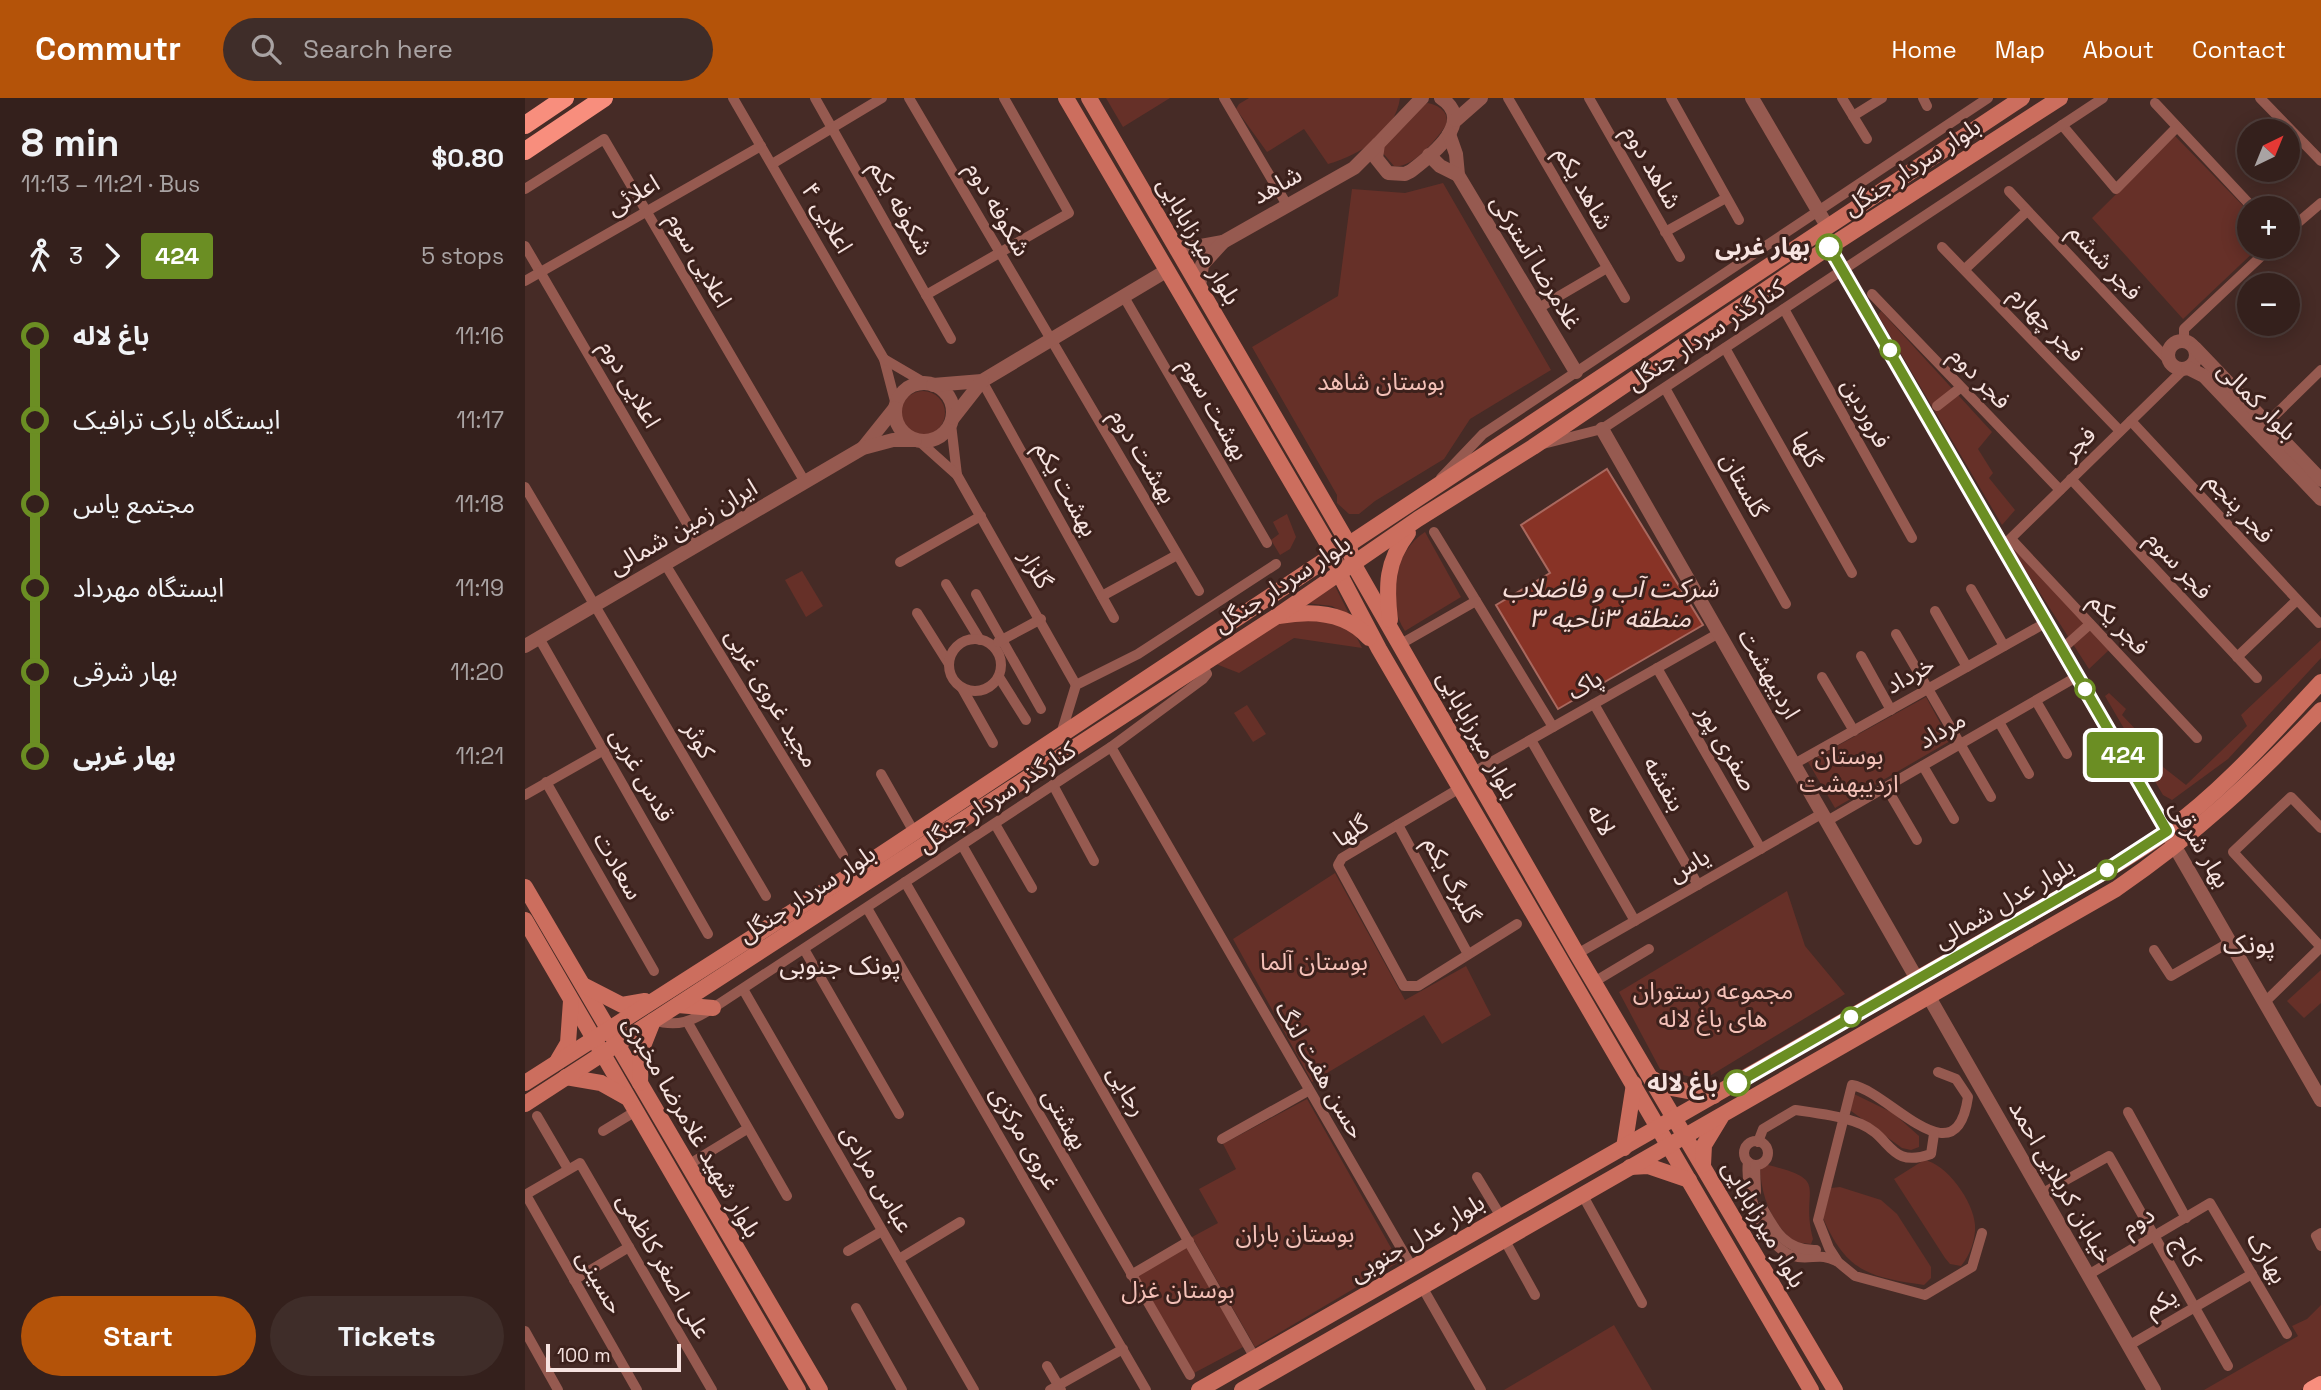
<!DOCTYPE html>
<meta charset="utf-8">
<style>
:root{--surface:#34201c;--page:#3f2d29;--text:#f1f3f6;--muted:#a9a3a3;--line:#4e3e3b;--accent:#b45309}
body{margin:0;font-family:"Space Grotesk","Noto Sans Arabic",sans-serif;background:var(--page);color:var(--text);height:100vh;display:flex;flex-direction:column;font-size:26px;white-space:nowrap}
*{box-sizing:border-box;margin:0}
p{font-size:23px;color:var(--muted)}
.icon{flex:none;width:38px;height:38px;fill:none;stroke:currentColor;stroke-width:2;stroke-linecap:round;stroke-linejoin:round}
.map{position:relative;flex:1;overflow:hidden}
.side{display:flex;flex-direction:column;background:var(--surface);width:525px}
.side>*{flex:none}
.badge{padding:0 14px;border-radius:5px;font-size:24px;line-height:46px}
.needle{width:46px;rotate:43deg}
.tools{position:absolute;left:1712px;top:21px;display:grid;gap:14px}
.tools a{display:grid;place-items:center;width:63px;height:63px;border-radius:50%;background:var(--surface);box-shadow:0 4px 18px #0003,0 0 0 2px var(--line);font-size:35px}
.scale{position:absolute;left:21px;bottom:18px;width:135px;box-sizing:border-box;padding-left:7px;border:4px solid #f6e3e0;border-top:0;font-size:19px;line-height:24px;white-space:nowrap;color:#f6e3e0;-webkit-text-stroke:5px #3c211c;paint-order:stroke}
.map>.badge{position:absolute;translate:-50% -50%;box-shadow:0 0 0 4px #fff}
.legs{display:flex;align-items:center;gap:10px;height:77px;padding:0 21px;font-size:23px}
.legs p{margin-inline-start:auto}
.head{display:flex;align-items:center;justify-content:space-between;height:119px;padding:0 21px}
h1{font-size:38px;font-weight:800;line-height:52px}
.button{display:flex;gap:14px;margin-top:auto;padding:14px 21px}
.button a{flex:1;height:80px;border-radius:42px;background:var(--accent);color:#fff;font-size:28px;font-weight:800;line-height:80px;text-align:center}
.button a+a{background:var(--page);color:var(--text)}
ul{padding:0 21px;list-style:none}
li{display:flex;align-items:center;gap:24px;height:84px;font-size:26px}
li i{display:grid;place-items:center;width:10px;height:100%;margin:0 9px;background:currentColor}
li i::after{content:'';width:18px;height:18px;margin:-9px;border:5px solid;border-radius:50%;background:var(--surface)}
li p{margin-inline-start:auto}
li:first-child i{background:linear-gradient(#0000 50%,currentColor 0)}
li:last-child i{background:linear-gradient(currentColor 50%,#0000 0)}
header{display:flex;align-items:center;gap:42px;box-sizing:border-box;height:98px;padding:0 35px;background:var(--accent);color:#fff}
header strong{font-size:33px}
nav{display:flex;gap:38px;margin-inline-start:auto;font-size:24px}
.search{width:490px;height:63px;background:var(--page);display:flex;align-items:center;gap:18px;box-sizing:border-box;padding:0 24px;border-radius:38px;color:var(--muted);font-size:26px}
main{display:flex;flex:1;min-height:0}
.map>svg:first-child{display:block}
.green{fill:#663028}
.water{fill:#883326;stroke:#a9685e;stroke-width:2}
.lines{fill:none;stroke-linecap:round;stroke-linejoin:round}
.minor{stroke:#965a50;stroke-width:10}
.tertiary{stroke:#965a50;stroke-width:14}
.secondary{stroke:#cc6e5e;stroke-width:16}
.trunk{stroke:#f88e7d;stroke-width:18}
.line-1-casing{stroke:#fff;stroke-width:16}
.line-1{stroke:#6b8e23;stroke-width:10}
.stop-1-dot{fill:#fff;stroke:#6b8e23;stroke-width:3.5}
.labels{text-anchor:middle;stroke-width:6;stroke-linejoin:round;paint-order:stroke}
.street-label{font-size:24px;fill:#f6e3e0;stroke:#3c211c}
.stop-label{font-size:24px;font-weight:bold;fill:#f6e3e0;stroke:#3c211c;text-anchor:end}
.park-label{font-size:24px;fill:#f4c1b8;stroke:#3c211c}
.water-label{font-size:26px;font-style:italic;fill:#f7ddd8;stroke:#3c211c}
.neighbourhood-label{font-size:26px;fill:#f6e3e0;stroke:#3c211c}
</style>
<header>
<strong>Commutr</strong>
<div class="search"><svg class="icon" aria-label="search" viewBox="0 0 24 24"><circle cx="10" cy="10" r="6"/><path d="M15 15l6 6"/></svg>Search here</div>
<nav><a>Home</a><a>Map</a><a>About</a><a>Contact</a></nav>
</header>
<main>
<section class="side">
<div class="head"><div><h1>8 min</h1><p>11:13 – 11:21 · Bus</p></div><b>$0.80</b></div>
<div class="legs"><svg class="icon" aria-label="walk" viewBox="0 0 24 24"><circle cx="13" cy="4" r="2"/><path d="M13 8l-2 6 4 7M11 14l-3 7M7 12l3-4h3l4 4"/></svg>3<svg class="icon" aria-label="forward" viewBox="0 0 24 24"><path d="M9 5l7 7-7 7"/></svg><b class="badge" style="background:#6b8e23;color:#fff">424</b><p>5 stops</p></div>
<ul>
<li><i style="color:#6b8e23"></i><b>باغ لاله</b><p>11:16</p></li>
<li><i style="color:#6b8e23"></i><span>ایستگاه پارک ترافیک</span><p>11:17</p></li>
<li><i style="color:#6b8e23"></i><span>مجتمع یاس</span><p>11:18</p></li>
<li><i style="color:#6b8e23"></i><span>ایستگاه مهرداد</span><p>11:19</p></li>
<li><i style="color:#6b8e23"></i><span>بهار شرقی</span><p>11:20</p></li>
<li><i style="color:#6b8e23"></i><b>بهار غربی</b><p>11:21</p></li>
</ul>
<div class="button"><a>Start</a><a>Tickets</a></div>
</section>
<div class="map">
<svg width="1796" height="1292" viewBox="0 0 1796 1292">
<rect width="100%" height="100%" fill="#462b26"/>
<g class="green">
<polygon points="581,0 645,0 598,29"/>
<path d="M724,0H875C870,35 835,57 803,66L779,31L742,54L711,11L714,6Z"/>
<path d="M903,5C913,7 925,14 921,27C912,41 887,71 869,68L857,54L859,46L895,8Z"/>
<polygon points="1650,38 1724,114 1724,149 1734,149 1658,221 1567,120"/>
<polygon points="918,85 1026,272 945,321 919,361 850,403 834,416 824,416 812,405 812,397 727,249 813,198 827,91 880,95"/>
<polygon points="1356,213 1467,334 1453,351 1468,375 1464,380 1490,412 1477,427 1353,217"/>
<circle cx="398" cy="315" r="22"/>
<polygon points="762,416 771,439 765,451 755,457 746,442 754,436 748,424"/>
<path d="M900,434L936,499L880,533C860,504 869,453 900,434Z"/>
<polygon points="1489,449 1584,552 1564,571 1486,450"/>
<polygon points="277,473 298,508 281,519 260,482"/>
<polygon points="810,488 825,518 807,508 781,505"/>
<polygon points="756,523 804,523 829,534 837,550 769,540 714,575 691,566"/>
<polygon points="1796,542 1796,560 1703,661 1647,702 1638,697 1580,598 1584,595 1601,611 1597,617 1614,635 1611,638 1638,669 1661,687 1722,628 1716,617"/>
<polygon points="1401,599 1425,643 1310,710 1283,664"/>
<polygon points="722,607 741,636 728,644 709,615"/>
<polygon points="810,775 880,902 941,868 966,917 917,946 899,917 787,984 708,841"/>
<polygon points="1262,793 1280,848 1320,896 1178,982 1135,971 1094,894"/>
<polygon points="1796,872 1796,905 1779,920 1762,903"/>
<polygon points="1329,996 1368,1015 1394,1038 1394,1049 1386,1052 1377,1050 1322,1010"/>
<polygon points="782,1001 874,1164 730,1249 667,1139 693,1125 674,1091 711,1071 698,1046"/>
<path d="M1399,1062C1421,1065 1449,1104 1450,1127C1451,1141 1445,1157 1436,1168L1425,1166L1420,1160L1369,1081Z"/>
<path d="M1243,1067C1308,1083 1274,1089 1288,1141L1286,1146L1269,1144C1246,1124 1236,1098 1235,1069Z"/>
<path d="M1315,1089L1356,1102L1372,1116L1406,1169V1180L1399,1187C1343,1179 1321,1173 1298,1120L1306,1090Z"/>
<polygon points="662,1149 720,1248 669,1275 611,1178"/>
<polygon points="1796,1207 1796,1280 1776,1292 1679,1292 1773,1238 1767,1228 1782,1221"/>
<polygon points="1089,1227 1127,1292 979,1292"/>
</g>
<polygon class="water" points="1082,371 1178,527 1033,611 971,507 1025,475 996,427"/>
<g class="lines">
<g class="minor">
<polyline points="208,0 359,261 371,307"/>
<polyline points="290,0 426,241"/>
<polyline points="384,0 674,493"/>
<polyline points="699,0 762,107"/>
<polyline points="983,0 1100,200"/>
<polyline points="1064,0 1155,159"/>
<polyline points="1146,0 1214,122"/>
<polyline points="1317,0 1342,41"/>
<polyline points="1398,0 1402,8"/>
<polyline points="1735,0 1796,63"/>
<polyline points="1630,5 1728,110"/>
<polyline points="1328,18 1357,0"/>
<polyline points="1537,27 1591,91 1652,29"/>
<polyline points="247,66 357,0"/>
<polyline points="0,91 79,41 280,384"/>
<polyline points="1484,93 1645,264"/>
<polyline points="1140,134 1201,100"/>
<polyline points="1762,134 1796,105"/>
<polyline points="0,148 174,446"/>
<polyline points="1417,149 1595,333"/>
<polyline points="1440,171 1502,113"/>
<polyline points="0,183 236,48"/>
<polyline points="1347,196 1535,392"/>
<polyline points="401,197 544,115 479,0"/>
<polyline points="599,199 742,445"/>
<polyline points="1012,211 1082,170"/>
<polyline points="1259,211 1387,440"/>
<polyline points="1659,242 1659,231 1746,149"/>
<polyline points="1200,250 1327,475"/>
<polyline points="359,261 400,285"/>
<polyline points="457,283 589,520"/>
<polyline points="1140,290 1261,506"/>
<polyline points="1412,308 1435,290"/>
<polyline points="1606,323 1794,525"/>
<polyline points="1742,325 1796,272"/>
<polyline points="426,326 432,377"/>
<polyline points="394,343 432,377 551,587"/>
<polyline points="1018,346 1077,331 1578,0"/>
<polyline points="916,380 958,336 1463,0"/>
<polyline points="1546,381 1732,580"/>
<polyline points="0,389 241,798"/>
<polyline points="909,434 1028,629"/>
<polyline points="1486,441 1672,640"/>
<polyline points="1481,445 1659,271"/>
<polyline points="375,464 456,418"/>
<polyline points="140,466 318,757"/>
<polyline points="421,486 455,542"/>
<polyline points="1446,491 1479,548"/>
<polyline points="451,496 516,611"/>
<polyline points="577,498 652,457"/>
<polyline points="1410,513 1442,569"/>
<polyline points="392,515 424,566"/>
<polyline points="1371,536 1466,699"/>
<polyline points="14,540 183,836"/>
<circle cx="450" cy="567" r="26"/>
<polyline points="881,543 951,503"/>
<polyline points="473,544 516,521"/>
<polyline points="1537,551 1565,526"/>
<polyline points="1336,558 1366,612"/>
<polyline points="1712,559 1772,502"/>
<polyline points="1132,570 1236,751"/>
<polyline points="474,579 501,622"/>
<polyline points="1297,579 1329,633"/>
<polyline points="437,590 468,645"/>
<polyline points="1511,603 1542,656"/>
<polyline points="1069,606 1173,787"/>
<polyline points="1474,624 1504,676"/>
<polyline points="536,636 551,587 613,556 751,466"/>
<polyline points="1006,642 1110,823"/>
<polyline points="586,649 887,1169"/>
<polyline points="1269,666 1522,524"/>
<polyline points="1398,668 1429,721"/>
<polyline points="947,675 1194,535"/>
<polyline points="356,676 389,734"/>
<polyline points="21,684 129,873"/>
<polyline points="528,687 569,763"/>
<polyline points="1361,689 1392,742"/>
<polyline points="935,690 817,760 813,767 879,888 893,888 992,826"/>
<polyline points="0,697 79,652"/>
<polyline points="1302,723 1553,578"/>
<polyline points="470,726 507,790"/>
<polyline points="873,727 943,856"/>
<polyline points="1796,730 1766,699 1708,754 1796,849"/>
<polyline points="437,747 730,1260"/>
<polyline points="380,784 665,1277"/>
<polyline points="342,810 621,1292"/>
<polyline points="279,851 374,1016"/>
<polyline points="1629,852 1646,878 1705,844"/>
<polyline points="1052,856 1298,715"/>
<polyline points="1069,884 1124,851"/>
<polyline points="218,891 449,1292"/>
<polyline points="1740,904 1796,849"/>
<path d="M128,922C153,930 167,923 188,910L586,649L678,581L682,576L676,565"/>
<polyline points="163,925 262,1098"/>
<path d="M1413,974L1431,981L1443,999C1431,1084 1364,993 1327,987L1293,1122L1304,1150L1313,1164L1330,1178L1400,1197L1447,1169L1457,1135"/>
<polyline points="1603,1014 1661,1120"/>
<polyline points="12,1018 43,1071"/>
<polyline points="78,1033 111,1013"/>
<polyline points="697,1041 783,993"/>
<circle cx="1231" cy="1055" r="12"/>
<path d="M1233,1044L1238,1031L1270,1012C1291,1015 1316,1018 1336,1026C1367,1039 1364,1071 1406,1056L1409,1036"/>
<path d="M1223,1064C1219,1093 1239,1154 1273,1159C1288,1161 1297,1155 1311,1163"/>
<polyline points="163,1067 222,1031"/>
<polyline points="1230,1067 1231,1094"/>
<polyline points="952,1079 975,1117"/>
<polyline points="1057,1096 1117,1205"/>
<polyline points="1516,1096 1584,1058 1703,1268"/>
<polyline points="0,1097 55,1065 187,1292"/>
<polyline points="1,1097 112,1292"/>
<path d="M1237,1109C1250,1133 1261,1153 1291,1152"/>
<polyline points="1796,1135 1791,1138 1796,1148"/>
<polyline points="979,1141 1010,1197"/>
<polyline points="323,1153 357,1133"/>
<polyline points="374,1161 435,1124"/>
<polyline points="606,1177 664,1143"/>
<polyline points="1563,1177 1685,1105 1762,1236"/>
<polyline points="49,1182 104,1149"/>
<polyline points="896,1187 956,1292"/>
<polyline points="331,1210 377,1292"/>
<polyline points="0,1233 33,1292"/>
<polyline points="1603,1248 1727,1176"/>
<polyline points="522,1268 536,1292"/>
<polyline points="525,1292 598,1251"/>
</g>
<g class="tertiary">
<path d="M897,0L853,46L851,60L863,75L880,76L886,73C907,57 951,23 916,0"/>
<polyline points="1227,0 1302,128"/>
<polyline points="931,22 956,0"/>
<polyline points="924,36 931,56 933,77 1051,274"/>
<polyline points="904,57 915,68 933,77"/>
<polyline points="646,141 665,150 698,144"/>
<polyline points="1304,149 1796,1002"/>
<polyline points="674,189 677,167 698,144 829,70 853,46"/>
<circle cx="1657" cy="257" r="14"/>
<polyline points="1670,250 1796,382"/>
<polyline points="1663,270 1679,278 1796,401"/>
<circle cx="399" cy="314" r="29"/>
<polyline points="408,287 457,283 641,173"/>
<polyline points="428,320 457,283"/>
<polyline points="1077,331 1392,881"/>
<polyline points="338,350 370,310"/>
<polyline points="0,548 338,350 368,342 390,342"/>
<polyline points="1404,899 1629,1292"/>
</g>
<g class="secondary">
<polyline points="541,0 808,455 815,477 854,551 1286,1292"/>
<polyline points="564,0 823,445 829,467 1052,856 1310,1292"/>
<path d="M755,518C787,512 821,514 844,540"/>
<path d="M865,522C861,488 861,464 883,435"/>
<polyline points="0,789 295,1292"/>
<polyline points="0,822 273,1292"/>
<polyline points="60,888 97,907 120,903"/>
<polyline points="153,907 188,910"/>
<polyline points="33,962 43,945 46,903"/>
<polyline points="41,979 76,985 101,999"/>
<polyline points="1128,981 1141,989 1189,998"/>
<polyline points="0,985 328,775 1497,0"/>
<polyline points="115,985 116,953 128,923"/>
<polyline points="0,1006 752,518 893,421 1008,349 1304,149 1535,0"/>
<polyline points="1099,1050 1109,986"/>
<polyline points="1178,1067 1179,1047 1196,1019"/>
<polyline points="1105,1069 1123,1068 1164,1082"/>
<path d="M674,1292L1579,774C1600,761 1622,748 1642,733C1700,691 1747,636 1796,584"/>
<path d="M717,1292L1591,791C1671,736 1729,682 1796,612"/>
</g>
<g class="trunk">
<polyline points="0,27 40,0"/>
<polyline points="0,53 79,0"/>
<polyline points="1787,1292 1796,1287"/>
</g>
</g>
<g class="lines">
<g class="line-1-casing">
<polyline id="line-1" points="1212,985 1579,774 1642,733 1304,149"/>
</g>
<use href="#line-1" class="line-1"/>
</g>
<g class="stop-1-dot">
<circle cx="1304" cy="149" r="12"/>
<circle cx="1365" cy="252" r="9"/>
<circle cx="1560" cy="591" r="9"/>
<circle cx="1582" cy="772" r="9"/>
<circle cx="1326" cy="919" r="9"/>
<circle cx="1212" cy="985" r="12"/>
</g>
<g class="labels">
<g class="street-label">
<text transform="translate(1127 69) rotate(60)" y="8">شاهد دوم</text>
<text transform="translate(1387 69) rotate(-33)" y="8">بلوار سردار جنگل</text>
<text transform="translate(752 87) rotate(-29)" y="8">شاهد</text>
<text transform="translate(1059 90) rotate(60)" y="8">شاهد یکم</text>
<text transform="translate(108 97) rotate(-30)" y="8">اعلائی</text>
<text transform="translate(376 110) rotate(61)" y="8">شکوفه یکم</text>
<text transform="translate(473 111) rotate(60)" y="8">شکوفه دوم</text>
<text transform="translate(302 120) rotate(60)" y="8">اعلایی ۴</text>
<text transform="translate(674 143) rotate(60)" y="8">بلوار میرزابابایی</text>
<text transform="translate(174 162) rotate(60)" y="8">اعلایی سوم</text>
<text transform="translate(1011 164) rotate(59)" y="8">غلامرضا آسترکی</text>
<text transform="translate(1580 164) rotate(47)" y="8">فجر ششم</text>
<text transform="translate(1522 226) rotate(46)" y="8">فجر چهارم</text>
<text transform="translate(1181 237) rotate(-33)" y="8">کنارگذر سردار جنگل</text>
<text transform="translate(1455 280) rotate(46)" y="8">فجر دوم</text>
<text transform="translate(105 286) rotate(60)" y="8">اعلایی دوم</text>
<text transform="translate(1732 303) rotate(45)" y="8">بلوار کمالی</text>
<text transform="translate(689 311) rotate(60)" y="8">بهشت سوم</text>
<text transform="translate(1341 315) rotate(61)" y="8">فروردین</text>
<text transform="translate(1554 345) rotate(-45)" y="8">فجر</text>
<text transform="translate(1282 352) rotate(61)" y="8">گلها</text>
<text transform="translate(618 358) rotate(59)" y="8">بهشت دوم</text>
<text transform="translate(1219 387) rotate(61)" y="8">گلستان</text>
<text transform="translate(541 391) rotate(61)" y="8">بهشت یکم</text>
<text transform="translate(1715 410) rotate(47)" y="8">فجر پنجم</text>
<text transform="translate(158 429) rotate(-30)" y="8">ایران زمین شمالی</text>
<text transform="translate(1654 467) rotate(47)" y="8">فجر سوم</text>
<text transform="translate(511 471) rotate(60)" y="8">گلزار</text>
<text transform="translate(757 486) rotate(-33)" y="8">بلوار سردار جنگل</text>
<text transform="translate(1594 526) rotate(47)" y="8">فجر یکم</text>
<text transform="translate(1244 576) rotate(60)" y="8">اردیبهشت</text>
<text transform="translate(1385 577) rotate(-29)" y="8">خرداد</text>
<text transform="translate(1060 587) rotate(-30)" y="8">پاک</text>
<text transform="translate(247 600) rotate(59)" y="8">مجید غروی غربی</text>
<text transform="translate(1417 632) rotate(-30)" y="8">مرداد</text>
<text transform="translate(953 637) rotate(61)" y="8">بلوار میرزابابایی</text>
<text transform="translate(174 642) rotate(60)" y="8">کوثر</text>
<text transform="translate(1202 650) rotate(60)" y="8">صفری پور</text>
<text transform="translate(117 677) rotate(60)" y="8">قدس غربی</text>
<text transform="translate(1139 686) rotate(60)" y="8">بنفشه</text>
<text transform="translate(472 699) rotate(-33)" y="8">کنارگذر سردار جنگل</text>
<text transform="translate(1076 722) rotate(60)" y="8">لاله</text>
<text transform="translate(826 733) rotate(-34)" y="8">گلها</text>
<text transform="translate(1675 746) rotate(60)" y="8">بهار شرقی</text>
<text transform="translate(1164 767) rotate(-30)" y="8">یاس</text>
<text transform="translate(93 768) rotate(60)" y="8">سعادت</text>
<text transform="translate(927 782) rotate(62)" y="8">گلبرگ یکم</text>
<text transform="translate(282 796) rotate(-33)" y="8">بلوار سردار جنگل</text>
<text transform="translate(1479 805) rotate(-30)" y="8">بلوار عدل شمالی</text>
<text transform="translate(795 972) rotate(60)" y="8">حسن هفت لنگ</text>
<text transform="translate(602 993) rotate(60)" y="8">رجایی</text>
<text transform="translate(540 1021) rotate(60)" y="8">بهشتی</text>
<text transform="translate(167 1029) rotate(60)" y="8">بلوار شهید غلامرضا مخبری</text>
<text transform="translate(500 1040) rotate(60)" y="8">غروی مرکزی</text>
<text transform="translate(352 1081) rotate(60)" y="8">عباس مرادی</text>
<text transform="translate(1536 1084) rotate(60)" y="8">خیابان کربلایی احمد</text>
<text transform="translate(1613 1123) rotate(-31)" y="8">دوم</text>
<text transform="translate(1239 1126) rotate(60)" y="8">بلوار میرزابابایی</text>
<text transform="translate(892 1140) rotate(-30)" y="8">بلوار عدل جنوبی</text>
<text transform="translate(1662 1153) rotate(60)" y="8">کاج</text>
<text transform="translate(1742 1160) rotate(59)" y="8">بهارک</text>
<text transform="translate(139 1168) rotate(60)" y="8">علی اصغر کاظمی</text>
<text transform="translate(75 1184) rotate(60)" y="8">حسینی</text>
<text transform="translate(1636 1204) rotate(-30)" y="8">یکم</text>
</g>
<g class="stop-label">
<text x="1285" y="157">بهار غربی</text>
<text x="1193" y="993">باغ لاله</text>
</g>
<g class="park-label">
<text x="856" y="292">بوستان شاهد</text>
<text x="1324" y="666">بوستان<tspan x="1324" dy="28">اردیبهشت</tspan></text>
<text x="789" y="872">بوستان آلما</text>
<text x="1188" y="901">مجموعه رستوران<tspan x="1188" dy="28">های باغ لاله</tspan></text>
<text x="770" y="1144">بوستان باران</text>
<text x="653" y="1200">بوستان غزل</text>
</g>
<g class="water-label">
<text x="1085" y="499">شرکت آب و فاضلاب<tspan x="1085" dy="30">منطقه ۳ناحیه ۳</tspan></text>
</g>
<g class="neighbourhood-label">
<text x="1724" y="855">پونک</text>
<text x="315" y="876">پونک جنوبی</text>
</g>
</g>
</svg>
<div class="tools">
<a><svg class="needle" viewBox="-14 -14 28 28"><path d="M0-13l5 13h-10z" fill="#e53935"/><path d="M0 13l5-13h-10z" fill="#a9a3a3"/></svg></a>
<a>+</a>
<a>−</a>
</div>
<div class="scale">100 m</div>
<b class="badge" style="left:1598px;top:657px;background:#6b8e23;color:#fff">424</b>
</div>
</main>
